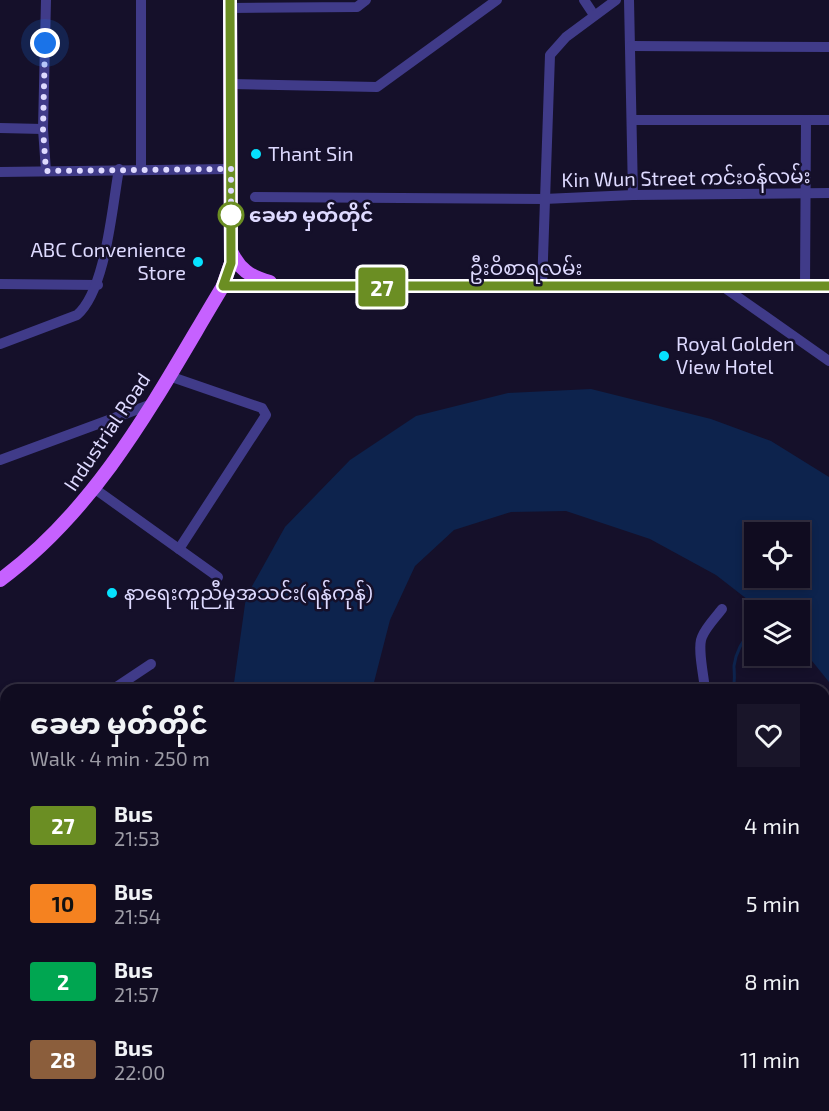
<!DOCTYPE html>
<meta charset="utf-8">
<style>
:root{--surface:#100c20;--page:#191529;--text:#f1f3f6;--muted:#9c9ba5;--line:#302c3e}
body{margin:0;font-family:"Exo 2","Noto Sans Myanmar",sans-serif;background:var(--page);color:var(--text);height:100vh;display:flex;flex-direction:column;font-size:22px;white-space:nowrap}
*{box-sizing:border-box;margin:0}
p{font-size:20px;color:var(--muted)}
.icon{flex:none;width:33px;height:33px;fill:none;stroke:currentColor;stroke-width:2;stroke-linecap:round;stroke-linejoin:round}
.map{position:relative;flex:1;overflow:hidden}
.details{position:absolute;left:0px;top:684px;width:830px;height:428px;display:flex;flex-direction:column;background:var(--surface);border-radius:18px 18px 0 0;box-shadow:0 3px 9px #0003,0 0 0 2px var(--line)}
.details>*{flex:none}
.badge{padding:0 12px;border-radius:4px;font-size:21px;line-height:39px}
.tools{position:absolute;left:744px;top:522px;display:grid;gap:12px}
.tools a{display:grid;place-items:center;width:66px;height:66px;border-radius:0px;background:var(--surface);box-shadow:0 3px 9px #0003,0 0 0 2px var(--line);font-size:30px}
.you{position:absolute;width:30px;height:30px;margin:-15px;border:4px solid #fff;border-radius:50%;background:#1a73e8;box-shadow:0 0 0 9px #1a73e833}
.map>.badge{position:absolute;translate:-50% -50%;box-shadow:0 0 0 3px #fff}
.round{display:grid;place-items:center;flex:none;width:63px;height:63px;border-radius:0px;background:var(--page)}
.head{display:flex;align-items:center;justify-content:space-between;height:102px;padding:0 30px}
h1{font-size:28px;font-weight:800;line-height:45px}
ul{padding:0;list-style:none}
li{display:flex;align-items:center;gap:18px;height:78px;padding:0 30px}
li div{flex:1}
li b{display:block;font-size:22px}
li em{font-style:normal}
li .badge{min-width:66px;font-weight:700;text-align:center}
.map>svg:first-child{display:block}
.water{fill:#0d234d;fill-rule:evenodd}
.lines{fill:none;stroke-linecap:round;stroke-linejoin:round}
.stream{stroke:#0d234d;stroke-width:3}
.minor{stroke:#403b89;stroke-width:10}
.major{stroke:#c661ff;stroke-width:14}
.line-casing{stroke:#fff;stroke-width:14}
.line{stroke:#6b8e23;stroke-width:9}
.walk{stroke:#dedaff;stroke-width:6;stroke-dasharray:0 10.8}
.poi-dot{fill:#06e2ff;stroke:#15102a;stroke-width:2}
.stop-dot{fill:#fff;stroke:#6b8e23;stroke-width:3}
.labels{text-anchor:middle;stroke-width:5;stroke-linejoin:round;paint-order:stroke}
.poi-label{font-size:20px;fill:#dedaff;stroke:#15102a;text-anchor:start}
.street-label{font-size:20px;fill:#dedaff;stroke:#15102a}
.stop-label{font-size:20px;font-weight:bold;fill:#dedaff;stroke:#15102a;text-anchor:start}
</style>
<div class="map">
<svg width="829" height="1111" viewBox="0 0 829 1111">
<rect width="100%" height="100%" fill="#15102a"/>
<g class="water">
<path d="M591,389L711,419L771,441L829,477V682L800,646V610H761L716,575L650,539L566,511L511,512L454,530L415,566L390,620L372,690H233L246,597L285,527L350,460L416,416L508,393ZM754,532H800V578H754Z"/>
<polygon points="169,1106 363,1106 363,1111 168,1111"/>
</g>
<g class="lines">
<path class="stream" d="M732,690C736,682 734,674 734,666C736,650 744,638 754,627"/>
<g class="minor">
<polyline points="141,0 141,168"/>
<polyline points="584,0 594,15"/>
<polyline points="629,0 633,195"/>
<polyline points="230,8 357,7 366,0"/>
<polyline points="631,46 829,47"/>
<polyline points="231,84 377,87 497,0"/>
<polyline points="632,120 829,120"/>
<polyline points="0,128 43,129"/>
<polyline points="46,171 43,129 46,0"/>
<polyline points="0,172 231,169"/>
<polyline points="255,197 544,199 633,195 829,193"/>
<polyline points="0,284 98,285"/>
<polyline points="805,286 806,120"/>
<polyline points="542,287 550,55 566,37 616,0"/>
<polyline points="725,288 829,361"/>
<path d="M0,344L77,315C106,290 112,207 119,169"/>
<polyline points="169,376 262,408 266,415 179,549"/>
<polyline points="0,460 152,404"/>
<polyline points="95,489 218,577"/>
<polyline points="112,690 151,664"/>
<path d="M705,690C704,676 697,648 702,637C706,627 716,617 722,609"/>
<polyline points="0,760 6,756"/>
<polyline points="824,925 829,938"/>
<polyline points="0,926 6,929"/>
<polyline points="449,1106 463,1111"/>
<polyline points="605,1106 621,1111"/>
<polyline points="519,1111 522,1106"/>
<polyline points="755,1111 756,1106"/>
</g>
<g class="major">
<path d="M231,251C239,269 250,277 270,282"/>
<polyline points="223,286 829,286"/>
<path d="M0,580C102,505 159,392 223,286L231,263L230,0"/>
</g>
</g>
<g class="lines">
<g class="line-casing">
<polyline id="line" points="230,0 231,263 223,286 829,286"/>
</g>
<use href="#line" class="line"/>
<polyline class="walk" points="45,43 43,129 46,171 231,169 231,215"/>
</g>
<g class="poi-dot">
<circle cx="256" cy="154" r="6"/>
<circle cx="198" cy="262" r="6"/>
<circle cx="664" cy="356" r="6"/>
<circle cx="112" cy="593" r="6"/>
</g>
<circle class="stop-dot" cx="231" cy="215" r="12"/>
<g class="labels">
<g class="poi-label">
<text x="268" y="161">Thant Sin</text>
<text x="186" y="257" text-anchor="end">ABC Convenience<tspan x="186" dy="23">Store</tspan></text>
<text x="676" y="351">Royal Golden<tspan x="676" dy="23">View Hotel</tspan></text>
<text x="124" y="600">နာရေးကူညီမှုအသင်း(ရန်ကုန်)</text>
</g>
<g class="street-label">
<text transform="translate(686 178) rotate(-1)" y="7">Kin Wun Street ကင်းဝန်လမ်း</text>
<text x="526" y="275">ဦးဝိစာရလမ်း</text>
<text transform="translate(107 432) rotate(-56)" y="7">Industrial Road</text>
</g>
<g class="stop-label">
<text x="249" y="222">ခေမာ မှတ်တိုင်</text>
</g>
</g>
</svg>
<div class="tools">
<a><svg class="icon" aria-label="locate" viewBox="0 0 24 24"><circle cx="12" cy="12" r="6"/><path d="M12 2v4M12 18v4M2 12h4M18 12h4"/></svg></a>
<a><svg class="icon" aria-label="layers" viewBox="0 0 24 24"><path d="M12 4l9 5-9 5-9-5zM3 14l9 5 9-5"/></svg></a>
</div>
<div class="you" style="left:45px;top:43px"></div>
<b class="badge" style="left:382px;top:287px;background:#6b8e23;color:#fff">27</b>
<section class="details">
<div class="head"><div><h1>ခေမာ မှတ်တိုင်</h1><p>Walk · 4 min · 250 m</p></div><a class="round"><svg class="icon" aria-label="heart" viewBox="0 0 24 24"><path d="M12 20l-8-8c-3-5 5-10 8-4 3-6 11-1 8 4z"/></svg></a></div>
<ul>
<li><span class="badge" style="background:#6b8e23;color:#fff">27</span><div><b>Bus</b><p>21:53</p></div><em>4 min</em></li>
<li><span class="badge" style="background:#f58220;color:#111">10</span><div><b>Bus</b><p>21:54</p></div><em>5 min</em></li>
<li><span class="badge" style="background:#00a651;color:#fff">2</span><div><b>Bus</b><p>21:57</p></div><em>8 min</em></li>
<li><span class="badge" style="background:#8b5e3c;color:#fff">28</span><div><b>Bus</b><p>22:00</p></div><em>11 min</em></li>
</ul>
</section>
</div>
